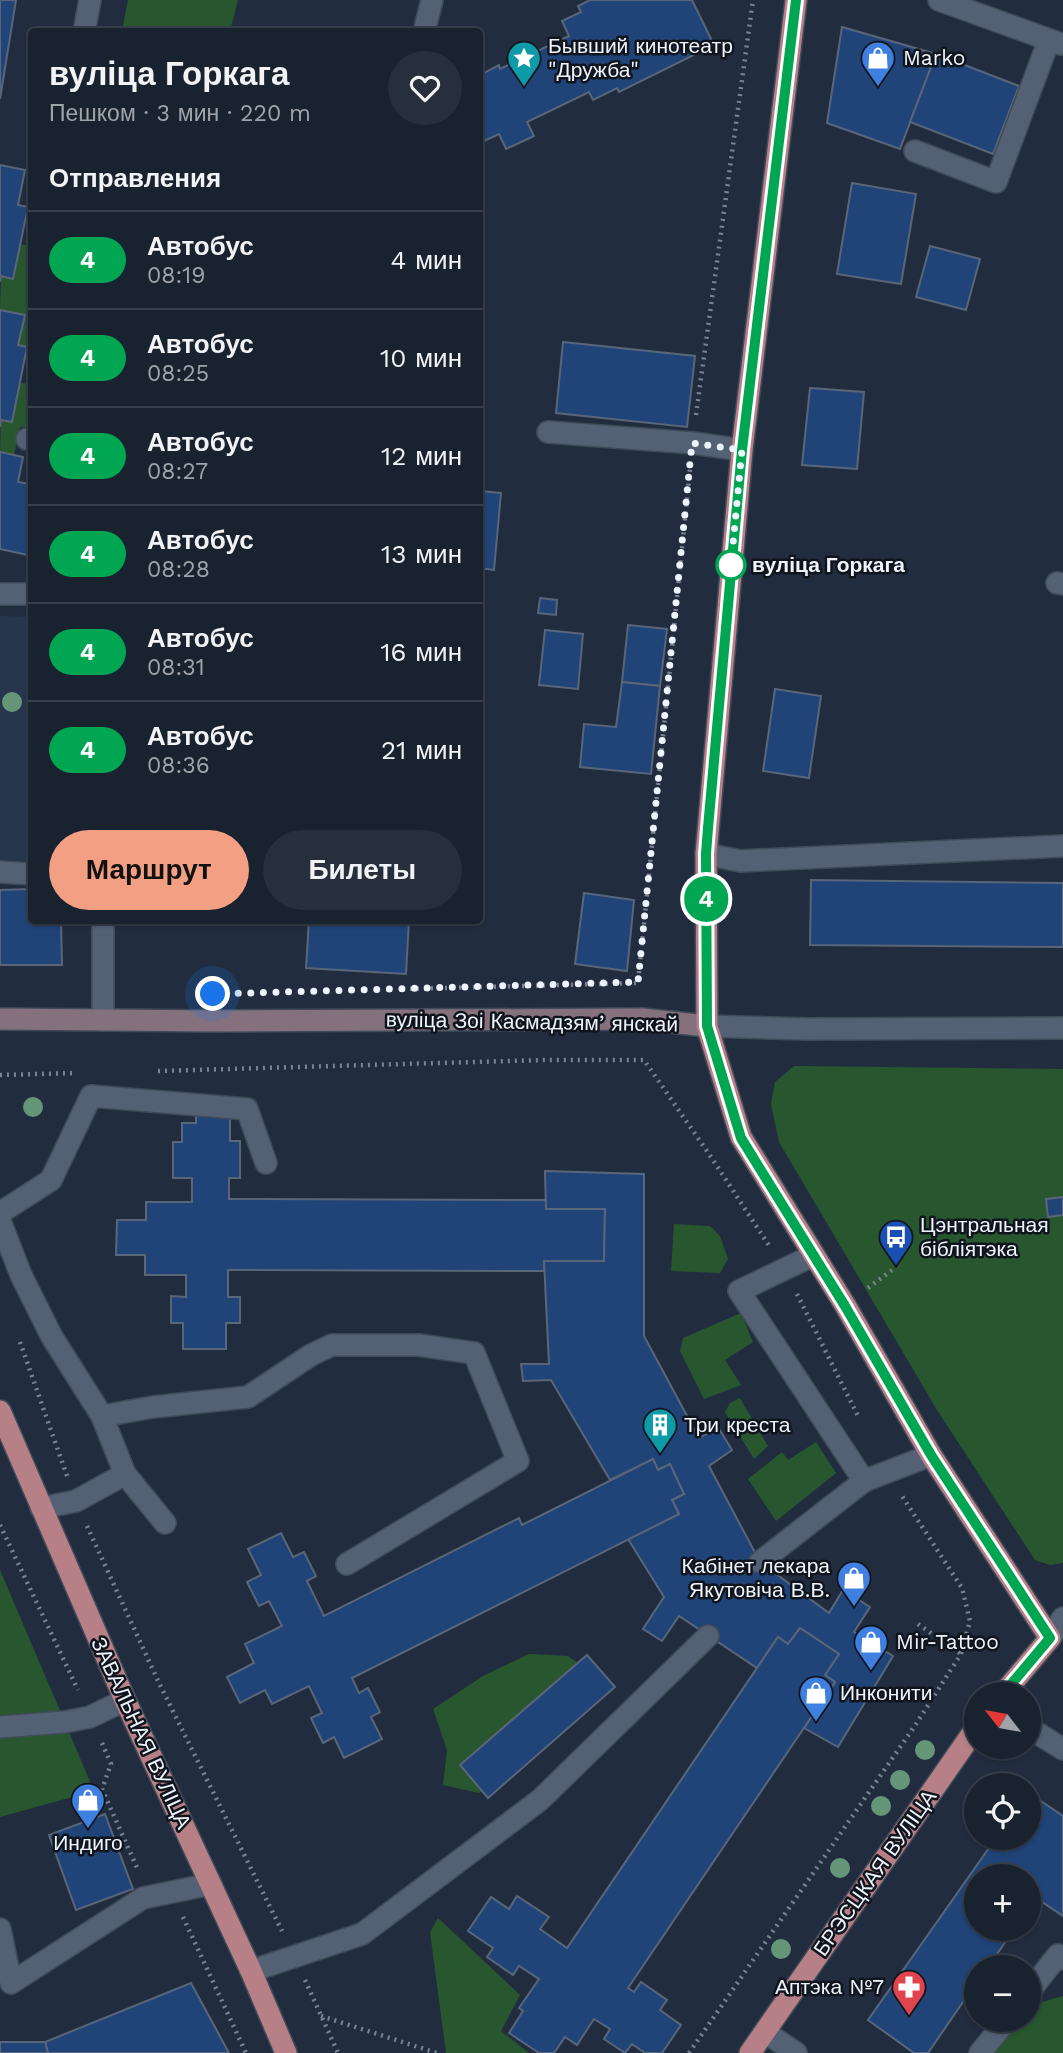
<!DOCTYPE html>
<html lang="ru">
<meta charset="utf-8">
<style>
:root{--surface:#19222f;--page:#262f3b;--text:#f1f3f6;--muted:#9fa4aa;--line:#373f4b;--accent:#f39f84}
body{margin:0;font-family:"Work Sans",sans-serif;background:var(--page);color:var(--text);height:100vh;display:flex;flex-direction:column;font-size:26px;white-space:nowrap}
*{box-sizing:border-box;margin:0}
p{font-size:23px;color:var(--muted)}
.icon{flex:none;width:38px;height:38px;fill:none;stroke:currentColor;stroke-width:2;stroke-linecap:round;stroke-linejoin:round}
.map{position:relative;flex:1;overflow:hidden}
.side{position:absolute;left:28px;top:28px;width:455px;height:896px;display:flex;flex-direction:column;background:var(--surface);border-radius:7px;box-shadow:0 2px 5px #0004,0 0 0 2px var(--line)}
.side>*{flex:none}
.badge{padding:0 14px;border-radius:23px;font-size:24px;line-height:46px}
.needle{width:46px;rotate:301deg}
.fabs{position:absolute;left:964px;top:1682px;display:grid;gap:14px}
.fabs a{display:grid;place-items:center;width:77px;height:77px;border-radius:50%;background:var(--surface);box-shadow:0 2px 5px #0004,0 0 0 2px var(--line);font-size:35px}
.you{position:absolute;width:35px;height:35px;margin:-18px;border:5px solid #fff;border-radius:50%;background:#1a73e8;box-shadow:0 0 0 10px #1a73e833}
.map>.badge{position:absolute;translate:-50% -50%;box-shadow:0 0 0 4px #fff}
h2{padding:0 21px;font-size:26px;line-height:63px}
.round{display:grid;place-items:center;flex:none;width:74px;height:74px;border-radius:37px;background:var(--page)}
.headline{display:flex;align-items:center;justify-content:space-between;height:119px;padding:0 21px}
h1{font-size:33px;font-weight:700;line-height:52px}
.action{display:flex;gap:14px;margin-top:auto;padding:14px 21px}
.action a{flex:1;height:80px;border-radius:42px;background:var(--accent);color:#111;font-size:28px;font-weight:700;line-height:80px;text-align:center}
.action a+a{background:var(--page);color:var(--text)}
ul{padding:0;list-style:none}
li{display:flex;align-items:center;gap:21px;height:98px;padding:0 21px;border-top:2px solid var(--line)}
li div{flex:1}
li b{display:block;font-size:26px}
li em{font-style:normal}
li .badge{min-width:77px;font-weight:700;text-align:center}
.map>svg:first-child{display:block}
.built{fill:#26364d}
.green{fill:#28572f}
.building{fill:#204378;stroke:#59667a;stroke-width:2}
.lines{fill:none;stroke-linecap:round;stroke-linejoin:round}
.lane-casing{stroke:#404b59;stroke-width:24}
.street-casing{stroke:#404b59;stroke-width:24}
.secondary-casing{stroke:#404b59;stroke-width:24}
.primary-casing{stroke:#404b59;stroke-width:24}
.path{stroke:#7a8492;stroke-width:4.5;stroke-dasharray:2 5;stroke-linecap:butt}
.lane{stroke:#546175;stroke-width:21}
.street{stroke:#546175;stroke-width:21}
.secondary{stroke:#85717d;stroke-width:21}
.primary{stroke:#b68086;stroke-width:21}
.tree{fill:#649677}
.line-casing{stroke:#fff;stroke-width:16}
.line{stroke:#00a651;stroke-width:10}
.walk{stroke:#edf4fd;stroke-width:7;stroke-dasharray:0 12.6}
.stop-dot{fill:#fff;stroke:#00a651;stroke-width:3.5}
.labels{text-anchor:middle;stroke-width:5;stroke-linejoin:round;paint-order:stroke}
.poi-label{font-size:21px;fill:#edf4fd;stroke:#10151d;text-anchor:start}
.stop-label{font-size:21px;font-weight:bold;fill:#edf4fd;stroke:#10151d;text-anchor:start}
.street-label{font-size:21px;fill:#edf4fd;stroke:#10151d}
</style>
<div class="map">
<svg width="1063" height="2053" viewBox="0 0 1063 2053">
<rect width="100%" height="100%" fill="#212d3f"/>
<polygon class="built" points="0,616 31,617 31,861 0,860"/>
<g class="green">
<polygon points="128,0 238,0 230,31 122,31"/>
<polygon points="20,244 31,246 31,360 24,360 27,347 18,345 24,315 0,310 1,276 13,279"/>
<polygon points="19,383 31,384 31,428 20,427 14,455 0,452 1,420 12,422"/>
<polygon points="794,1066 1063,1069 1063,1563 1050,1565 1035,1560 937,1410 779,1142 771,1104 775,1082"/>
<polygon points="674,1224 710,1226 720,1236 728,1259 720,1273 671,1271"/>
<polygon points="741,1313 753,1342 725,1360 741,1385 704,1399 680,1351 683,1338"/>
<polygon points="740,1398 768,1446 754,1459 725,1412 730,1403"/>
<polygon points="816,1442 836,1473 776,1521 748,1479 782,1452 788,1460"/>
<polygon points="0,1570 61,1713 0,1718"/>
<polygon points="529,1654 568,1656 595,1675 514,1769 479,1793 443,1785 447,1750 433,1709 483,1676"/>
<polygon points="69,1732 94,1791 0,1817 0,1736"/>
<polygon points="438,1918 520,1995 501,2031 529,2053 446,2053 430,1932"/>
<polygon points="1063,1996 1063,2053 993,2053 1013,2020 1029,2020 1029,2010 1042,2002"/>
</g>
<g class="building">
<polygon points="0,0 16,0 0,99"/>
<polygon points="590,0 692,0 714,45 619,92 617,88 593,100 589,92 527,122 534,136 506,149 499,134 480,143 480,75 499,65 500,69 569,36 562,21 581,12 578,6"/>
<polygon points="842,27 936,54 900,149 827,123"/>
<polygon points="936,54 1019,86 993,154 910,122"/>
<polygon points="0,165 25,170 18,205 28,207 13,279 1,276 0,282"/>
<polygon points="852,183 916,194 901,284 837,274"/>
<polygon points="930,246 980,259 966,310 916,297"/>
<polygon points="0,310 25,315 18,345 27,347 12,422 1,420 0,427"/>
<polygon points="563,342 695,356 687,427 556,413"/>
<polygon points="810,388 864,392 857,469 802,465"/>
<polygon points="0,452 23,457 18,482 32,484 32,556 0,549"/>
<polygon points="480,491 501,493 494,570 480,568"/>
<polygon points="540,598 557,600 556,615 538,613"/>
<polygon points="628,625 667,629 660,686 622,682"/>
<polygon points="545,630 583,634 578,689 539,685"/>
<polygon points="622,682 660,686 651,774 580,767 584,724 616,727"/>
<polygon points="775,689 821,696 809,778 763,771"/>
<polygon points="811,880 1063,883 1063,947 810,945"/>
<polygon points="32,889 32,920 61,920 62,965 0,965 0,890"/>
<polygon points="584,893 634,900 627,971 575,964"/>
<polygon points="309,920 409,920 406,974 306,968"/>
<polygon points="196,1116 230,1116 230,1141 240,1141 240,1178 229,1178 229,1199 546,1200 546,1209 605,1209 604,1261 544,1261 544,1271 228,1270 228,1297 240,1297 240,1323 226,1323 226,1349 183,1349 183,1323 171,1323 171,1296 186,1297 186,1275 145,1275 145,1255 116,1255 117,1220 146,1220 146,1202 192,1202 192,1178 173,1178 173,1142 182,1142 182,1123 196,1123"/>
<polygon points="545,1171 644,1174 644,1336 699,1438 718,1427 732,1450 709,1466 760,1562 829,1613 843,1590 870,1607 854,1632 893,1656 838,1747 804,1728 835,1682 825,1675 839,1654 800,1628 788,1644 778,1637 757,1668 679,1616 662,1641 643,1629 664,1597 628,1539 679,1514 672,1500 684,1494 670,1464 658,1470 653,1459 610,1480 551,1380 523,1381 521,1364 549,1364 544,1261 604,1261 605,1209 546,1209"/>
<polygon points="1063,1197 1063,1215 1048,1217 1046,1199"/>
<polygon points="653,1459 658,1470 670,1464 684,1494 672,1500 679,1514 352,1678 359,1693 368,1688 380,1712 371,1717 382,1739 344,1758 334,1737 323,1743 311,1718 322,1713 309,1686 272,1704 265,1690 240,1703 227,1677 254,1663 245,1644 282,1626 269,1601 259,1606 247,1582 261,1575 248,1549 281,1533 293,1557 304,1552 316,1576 307,1581 324,1616 519,1518 522,1525"/>
<polygon points="800,1628 839,1654 825,1675 835,1682 628,1988 634,1992 641,1982 667,2000 660,2010 681,2025 662,2053 645,2053 632,2044 625,2053 604,2039 610,2029 594,2019 577,2045 565,2037 554,2053 539,2053 509,2033 523,2011 519,2008 539,1979 519,1966 513,1975 487,1957 493,1948 468,1931 491,1897 509,1909 517,1896 549,1917 540,1929 567,1948 778,1637 788,1644"/>
<polygon points="587,1655 615,1687 488,1798 460,1765"/>
<polygon points="1029,1793 1063,1816 1063,1916 1036,1898 1029,1909 1029,1876 976,1876 976,1928 1015,1928 988,1967 976,1967 976,1983 928,2053 914,2053 868,2020 996,1838 1029,1838"/>
<polygon points="105,1814 133,1889 76,1910 49,1835"/>
<polygon points="191,1983 229,2053 48,2053 45,2042"/>
<polygon points="0,2042 45,2042 48,2053 0,2053"/>
</g>
<g class="lines">
<g class="lane-casing">
<g id="lane">
<polyline points="84,32 90,0"/>
<polyline points="424,32 432,0"/>
<polyline points="548,432 693,443 742,450"/>
<polyline points="27,439 32,440"/>
<polyline points="1057,583 1063,584"/>
<polyline points="0,594 32,594"/>
<polyline points="706,854 740,861 1063,846"/>
<polyline points="0,872 32,874"/>
<polyline points="103,1020 103,920"/>
<polyline points="0,1213 51,1180 91,1096 247,1109 266,1163"/>
<polyline points="0,1221 21,1275 52,1337 102,1416"/>
<polyline points="814,1255 739,1291 864,1481 931,1455"/>
<polyline points="125,1474 165,1523"/>
<polyline points="41,1508 76,1501 125,1474 102,1416 153,1407 248,1397 311,1355 332,1345 418,1345 474,1353 518,1461 347,1564"/>
<polyline points="760,1562 864,1481"/>
<polyline points="0,1727 65,1722 90,1717 125,1700"/>
<polyline points="0,1929 11,1983 143,1898 211,1884"/>
<polyline points="251,1971 362,1934 540,1800 708,1636"/>
<polyline points="1029,1992 1058,1955 1063,1959"/>
<polyline points="980,2053 1007,2020"/>
</g>
</g>
<g class="street-casing">
<g id="street">
<polyline points="939,0 1061,44"/>
<polyline points="915,151 996,182 1049,40"/>
<polyline points="707,1026 807,1029 1063,1028"/>
<polyline points="1050,1638 1063,1618"/>
<polyline points="1029,1728 1063,1749"/>
<polyline points="765,2032 796,2053"/>
</g>
</g>
<g class="secondary-casing">
<polyline id="secondary" points="0,1019 216,1021 642,1019 707,1026"/>
</g>
<g class="primary-casing">
<g id="primary">
<polyline points="796,0 742,450 706,854 707,1026 741,1137 845,1305 931,1455 1050,1638 1003,1694"/>
<polyline points="0,1411 125,1700 251,1971 286,2053"/>
<polyline points="750,2053 976,1728"/>
</g>
</g>
<g class="path">
<polyline points="696,415 753,0"/>
<polyline points="760,567 783,570"/>
<polyline points="403,989 638,983 690,469"/>
<polyline points="158,1071 544,1060 644,1060 709,1154 770,1247"/>
<polyline points="0,1075 75,1073"/>
<polyline points="868,1288 896,1267"/>
<polyline points="797,1294 859,1418"/>
<polyline points="20,1342 67,1476"/>
<polyline points="0,1525 78,1690"/>
<polyline points="87,1526 159,1683 282,1931"/>
<polyline points="918,1624 961,1654"/>
<polyline points="102,1743 111,1764 102,1789 138,1870"/>
<polyline points="183,1917 246,2053"/>
<polyline points="305,1980 338,2053"/>
<polyline points="321,2016 437,2053"/>
<polyline points="689,2053 916,1724 961,1654 970,1621 962,1588 902,1496"/>
</g>
<use href="#lane" class="lane"/>
<use href="#street" class="street"/>
<use href="#secondary" class="secondary"/>
<use href="#primary" class="primary"/>
</g>
<g class="tree">
<circle cx="12" cy="702" r="10"/>
<circle cx="33" cy="1107" r="10"/>
<circle cx="925" cy="1750" r="10"/>
<circle cx="900" cy="1780" r="10"/>
<circle cx="881" cy="1806" r="10"/>
<circle cx="840" cy="1868" r="10"/>
<circle cx="781" cy="1949" r="10"/>
</g>
<g class="lines">
<g class="line-casing">
<polyline id="line" points="796,0 742,450 708,828 706,854 707,1026 741,1138 845,1306 931,1455 1050,1638 1003,1694"/>
</g>
<use href="#line" class="line"/>
<polyline class="walk" points="213,994 638,982 692,443 742,450 731,565"/>
</g>
<defs>
<g id="sight-pin" transform="scale(1.75)"><path d="M0 17L-7.5 6A9.5 9.5 0 1 1 7.5 6Z" fill="#0f9aa8" stroke="#10151d"/><path d="M0-6L1.8-2.2L6-1.7L2.9 1.2L3.7 5.4L0 3.3L-3.7 5.4L-2.9 1.2L-6-1.7L-1.8-2.2Z" fill="#fff"/></g>
<g id="shop-pin" transform="scale(1.75)"><path d="M0 17L-7.5 6A9.5 9.5 0 1 1 7.5 6Z" fill="#3f7fe0" stroke="#10151d"/><path d="M-5-2.5h2.3a2.7 3.5 0 0 1 5.4 0H5L5.5 6h-11ZM-1.5-2.5h3a1.5 2.3 0 0 0-3 0Z" fill="#fff"/></g>
<g id="bus-pin" transform="scale(1.75)"><path d="M0 17L-7.5 6A9.5 9.5 0 1 1 7.5 6Z" fill="#1a4fb4" stroke="#10151d"/><path d="M-5-6H5V4H4V6H2V4H-2V6H-4V4H-5ZM-3.5-4V0h7V-4ZM-3.5 1.2v1.5H-2V1.2ZM2 1.2v1.5H3.5V1.2Z" fill="#fff"/></g>
<g id="building-pin" transform="scale(1.75)"><path d="M0 17L-7.5 6A9.5 9.5 0 1 1 7.5 6Z" fill="#0f9aa8" stroke="#10151d"/><path d="M-4-6H4V6H1V3H-1V6H-4ZM-2.5-4.3h1.7v1.8h-1.7ZM.8-4.3h1.7v1.8H.8ZM-2.5-1h1.7V.8h-1.7ZM.8-1h1.7V.8H.8Z" fill="#fff"/></g>
<g id="pharmacy-pin" transform="scale(1.75)"><path d="M0 17L-7.5 6A9.5 9.5 0 1 1 7.5 6Z" fill="#e0444e" stroke="#10151d"/><path d="M-2-6h4v4h4v4h-4v4h-4v-4h-4v-4h4Z" fill="#fff"/></g>
</defs>
<g fill-rule="evenodd">
<use href="#sight-pin" x="524" y="58"/>
<use href="#shop-pin" x="878" y="58"/>
<use href="#bus-pin" x="896" y="1237"/>
<use href="#building-pin" x="660" y="1425"/>
<use href="#shop-pin" x="854" y="1578"/>
<use href="#shop-pin" x="871" y="1642"/>
<use href="#shop-pin" x="816" y="1693"/>
<use href="#shop-pin" x="88" y="1800"/>
<use href="#pharmacy-pin" x="909" y="1987"/>
</g>
<circle class="stop-dot" cx="731" cy="565" r="14"/>
<g class="labels">
<g class="poi-label">
<text x="548" y="53">Бывший кинотеатр<tspan x="548" dy="24">"Дружба"</tspan></text>
<text x="903" y="65">Marko</text>
<text x="920" y="1232">Цэнтральная<tspan x="920" dy="24">бібліятэка</tspan></text>
<text x="684" y="1432">Три креста</text>
<text x="830" y="1573" text-anchor="end">Кабінет лекара<tspan x="830" dy="24">Якутовіча В.В.</tspan></text>
<text x="896" y="1649">Mir-Tattoo</text>
<text x="840" y="1700">Инконити</text>
<text x="88" y="1850" text-anchor="middle">Индиго</text>
<text x="884" y="1994" text-anchor="end">Аптэка №7</text>
</g>
<g class="stop-label">
<text x="752" y="572">вуліца Горкага</text>
</g>
<g class="street-label">
<text transform="translate(532 1022) rotate(1)" y="7">вуліца Зоі Касмадзямʼянскай</text>
<text transform="translate(141 1733) rotate(65)" y="7">ЗАВАЛЬНАЯ ВУЛІЦА</text>
<text transform="translate(875 1873) rotate(-55)" y="7">БРЭСЦКАЯ ВУЛІЦА</text>
</g>
</g>
</svg>
<div class="fabs">
<a><svg class="needle" viewBox="-14 -14 28 28"><path d="M0-13l5 13h-10z" fill="#e53935"/><path d="M0 13l5-13h-10z" fill="#9fa4aa"/></svg></a>
<a><svg class="icon" aria-label="locate" viewBox="0 0 24 24"><circle cx="12" cy="12" r="6"/><path d="M12 2v4M12 18v4M2 12h4M18 12h4"/></svg></a>
<a>+</a>
<a>−</a>
</div>
<div class="you" style="left:213px;top:994px"></div>
<b class="badge" style="left:706px;top:899px;background:#00a651;color:#fff">4</b>
<section class="side">
<div class="headline"><div><h1>вуліца Горкага</h1><p>Пешком · 3 мин · 220 m</p></div><a class="round"><svg class="icon" aria-label="heart" viewBox="0 0 24 24"><path d="M12 20l-8-8c-3-5 5-10 8-4 3-6 11-1 8 4z"/></svg></a></div>
<h2>Отправления</h2>
<ul>
<li><span class="badge" style="background:#00a651;color:#fff">4</span><div><b>Автобус</b><p>08:19</p></div><em>4 мин</em></li>
<li><span class="badge" style="background:#00a651;color:#fff">4</span><div><b>Автобус</b><p>08:25</p></div><em>10 мин</em></li>
<li><span class="badge" style="background:#00a651;color:#fff">4</span><div><b>Автобус</b><p>08:27</p></div><em>12 мин</em></li>
<li><span class="badge" style="background:#00a651;color:#fff">4</span><div><b>Автобус</b><p>08:28</p></div><em>13 мин</em></li>
<li><span class="badge" style="background:#00a651;color:#fff">4</span><div><b>Автобус</b><p>08:31</p></div><em>16 мин</em></li>
<li><span class="badge" style="background:#00a651;color:#fff">4</span><div><b>Автобус</b><p>08:36</p></div><em>21 мин</em></li>
</ul>
<div class="action"><a>Маршрут</a><a>Билеты</a></div>
</section>
</div>
